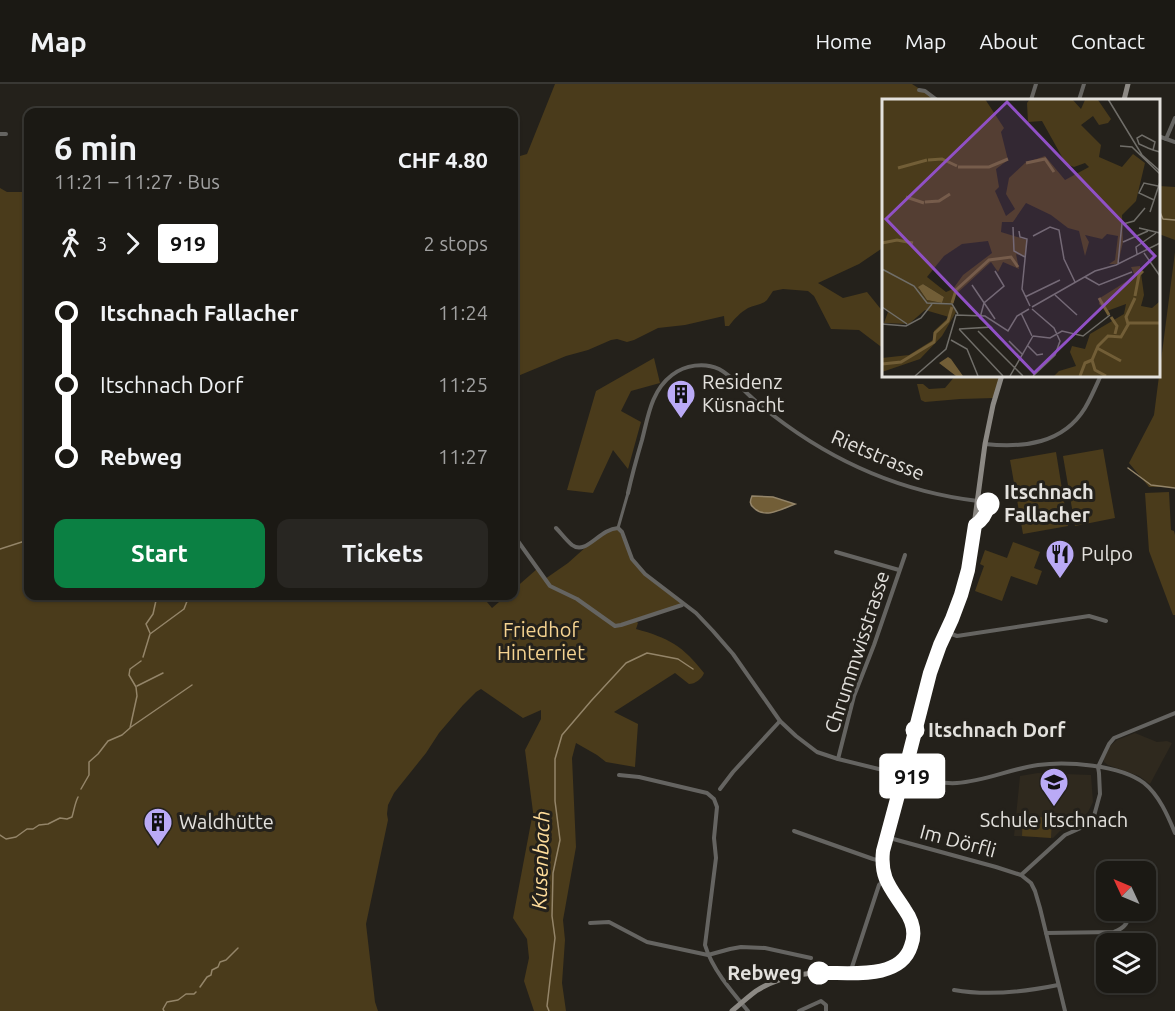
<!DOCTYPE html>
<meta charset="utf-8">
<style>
:root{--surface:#1b1914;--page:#282622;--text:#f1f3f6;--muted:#a0a0a0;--line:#393834;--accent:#0b8043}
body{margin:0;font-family:Ubuntu,sans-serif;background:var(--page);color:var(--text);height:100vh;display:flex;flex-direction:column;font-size:22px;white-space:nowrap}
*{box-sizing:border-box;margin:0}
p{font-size:20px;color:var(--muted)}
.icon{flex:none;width:33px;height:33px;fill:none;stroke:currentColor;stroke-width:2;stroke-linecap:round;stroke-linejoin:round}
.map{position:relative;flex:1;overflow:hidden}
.drawer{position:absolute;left:24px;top:24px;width:494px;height:492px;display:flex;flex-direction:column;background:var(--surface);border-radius:12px;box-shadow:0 2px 4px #0004,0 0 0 2px var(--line)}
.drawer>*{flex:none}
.badge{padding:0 12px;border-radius:4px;font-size:21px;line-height:39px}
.needle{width:39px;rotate:314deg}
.tools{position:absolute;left:1096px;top:777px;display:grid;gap:12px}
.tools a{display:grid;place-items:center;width:60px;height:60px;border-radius:12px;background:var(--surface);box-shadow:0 2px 4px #0004,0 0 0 2px var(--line);font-size:30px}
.map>.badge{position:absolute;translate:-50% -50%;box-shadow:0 0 0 3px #fff}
.legs{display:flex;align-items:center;gap:9px;height:66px;padding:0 30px;font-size:20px}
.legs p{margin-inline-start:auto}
.summary{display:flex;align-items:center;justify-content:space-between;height:102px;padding:0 30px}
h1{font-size:33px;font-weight:600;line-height:45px}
.cta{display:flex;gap:12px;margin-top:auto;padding:12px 30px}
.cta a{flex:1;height:69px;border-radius:12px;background:var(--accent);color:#fff;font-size:24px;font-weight:600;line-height:69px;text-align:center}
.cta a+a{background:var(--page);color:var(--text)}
ul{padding:0 30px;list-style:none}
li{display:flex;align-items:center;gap:21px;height:72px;font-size:22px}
li i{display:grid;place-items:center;width:9px;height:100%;margin:0 8px;background:currentColor}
li i::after{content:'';width:15px;height:15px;margin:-8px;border:4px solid;border-radius:50%;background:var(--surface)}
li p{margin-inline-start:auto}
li:first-child i{background:linear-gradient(#0000 50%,currentColor 0)}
li:last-child i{background:linear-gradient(currentColor 50%,#0000 0)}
header{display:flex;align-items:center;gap:36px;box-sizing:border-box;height:84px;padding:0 30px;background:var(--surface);border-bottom:2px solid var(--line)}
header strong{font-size:28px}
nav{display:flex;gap:33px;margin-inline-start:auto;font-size:21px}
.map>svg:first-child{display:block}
.built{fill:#2f291e}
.green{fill:#4a3b1b}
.water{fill:#725e37;stroke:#948569;stroke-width:1.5}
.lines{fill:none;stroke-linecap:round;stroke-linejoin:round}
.stream{stroke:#948569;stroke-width:1.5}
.pedestrian{stroke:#656461;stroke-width:3}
.minor{stroke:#656461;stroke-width:4}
.secondary{stroke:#8c8984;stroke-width:5}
.line-1-casing{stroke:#fff;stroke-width:14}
.line-1{stroke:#fff;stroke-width:9}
.stop-1-dot{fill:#fff;stroke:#fff;stroke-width:3}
.labels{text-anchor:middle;stroke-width:6;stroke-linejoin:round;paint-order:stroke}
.poi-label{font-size:20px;fill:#e3e1dd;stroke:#24211b;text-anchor:start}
.street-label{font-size:20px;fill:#e3e1dd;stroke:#24211b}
.stop-label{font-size:20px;font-weight:bold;fill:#e3e1dd;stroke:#24211b;text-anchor:start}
.park-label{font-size:20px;fill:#f5d391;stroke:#24211b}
.water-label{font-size:21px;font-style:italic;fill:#fedc9a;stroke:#24211b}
.inset-river{fill:none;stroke:#725e37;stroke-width:3}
.inset-road{fill:none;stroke:#706e69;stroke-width:1.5}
.view{fill:#9050c5;fill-opacity:0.15;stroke:#9050c5;stroke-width:3}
.inset-edge{fill:none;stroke:#e3e1dd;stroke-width:3}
</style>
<header>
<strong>Map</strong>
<nav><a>Home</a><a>Map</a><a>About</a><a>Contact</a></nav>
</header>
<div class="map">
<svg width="1175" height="927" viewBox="0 0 1175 927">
<rect width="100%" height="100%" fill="#24211b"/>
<g class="built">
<polygon points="1135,649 1157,658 1167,657 1172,659 1150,700 1139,692 1108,681 1104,678 1104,674 1110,662 1117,656"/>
<polygon points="1038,689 1091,691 1093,718 1088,728 1080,736 1060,747 1053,754 1014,752 1020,692"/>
</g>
<g class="green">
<path d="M555,0H912L937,16H884V163L859,180L818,199L843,214L867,208L884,229V265L859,246L831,245L814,212L808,207L783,205L773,207C771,210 769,213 767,216C762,221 754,221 748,224C741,228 734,235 729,242H725L724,232L685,241L658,244L634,256L627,258L617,255L611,256L588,266L566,272L513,294V74L527,70Z"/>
<polygon points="1159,102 1175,103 1175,156 1159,150"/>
<path d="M0,104L7,108H28V512H482L492,524L506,512H513V506L537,485L545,495L568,479L596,454L618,444L632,475L645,490L683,521L635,536L638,539L636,545C669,554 683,562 704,589C702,595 695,600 689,600L675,589L614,628L638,640L635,683L606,678L597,671L576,659L572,674L576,763L563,836L565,856L562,899L566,927H534L524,897L529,874L527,855L513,834L533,728L525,666L541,635V626L523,634L481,605L476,608L463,621L439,649L426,669L394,709L388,721L387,730L388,736L366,840L375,918L378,927H0Z"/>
<polygon points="1175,168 1175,403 1149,403 1129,379 1154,331"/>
<polygon points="654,274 660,299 631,307 621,327 641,338 628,385 613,366 593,409 567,406 596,307"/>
<polygon points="956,291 1002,291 994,314 960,315 925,318 921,316 917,300 923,300 929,305 945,304"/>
<polygon points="1103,365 1115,434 1075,442 1063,372"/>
<polygon points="1056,368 1068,442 1023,450 1010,376"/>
<polygon points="1169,408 1171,446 1174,447 1175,451 1175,531 1173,531 1149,467 1145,409"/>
<polygon points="1013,458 1040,468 1034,484 1042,487 1037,501 1011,492 1002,517 975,507 984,482 980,480 985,466 1007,474"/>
<polygon points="1023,732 1052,734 1051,754 1022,752"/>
</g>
<path class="water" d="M752,412L773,413L795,420C782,425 765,435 754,424C749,420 750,417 752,412Z"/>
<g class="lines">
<g class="stream">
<polyline points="1159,126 1163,135 1175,136"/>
<polyline points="1128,384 1151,401 1175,404"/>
<polyline points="0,465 28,456"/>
<polyline points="150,549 146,540 153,530 157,512"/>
<polyline points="143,573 150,550 184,525 189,512"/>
<polyline points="137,602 163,589"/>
<polyline points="131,643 192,601"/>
<polyline points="81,705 89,691 89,678 98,670 108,657 122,651 130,644 137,612 136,603 129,591 130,585 141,577"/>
<path d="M0,751L6,755L16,753L27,745H33L39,741L48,740L60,734L67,735L72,733C74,726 75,719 78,713"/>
<polyline points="200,903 207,893 211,891 212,886 218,883 220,878 226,876 238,864"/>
<polyline points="164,927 163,925 167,918 178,916 186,910 194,910 196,908"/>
<polyline points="549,927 547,922 555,854 552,832 553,789 560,756 555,717 555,675 562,651 591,617 626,579 647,569 678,575 693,585"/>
</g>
<polyline class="pedestrian" points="618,444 628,409"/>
<g class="minor">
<polyline points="919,6 925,7 937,16"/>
<polyline points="1031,16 1036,0"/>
<polyline points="1079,16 1084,0"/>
<polyline points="0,50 6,50"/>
<polyline points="1158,52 1175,58"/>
<polyline points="1166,55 1175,34"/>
<path d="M985,360C1023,364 1063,360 1085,324C1091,314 1096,302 1101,291"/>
<path d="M628,409C632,391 637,373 642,356C648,333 651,307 672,291C685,281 704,278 719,285C731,291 740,303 750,312C757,319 766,326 774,332C835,379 902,408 978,417"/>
<path d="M556,444C561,449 566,456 572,461C586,472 599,445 618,444L622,448L632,475L645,490L696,529L713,547L733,570L780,637L796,652L817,668L838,675L895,689"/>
<polyline points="515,453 550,502 577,515 615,542 621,541 682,521"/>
<polyline points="836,468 899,486"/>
<polyline points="946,548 957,552 1089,532 1106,537"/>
<polyline points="838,675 854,612 874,561 905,471"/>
<path d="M619,691L639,693L707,709L714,715L717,723L714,754L716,774L705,861C712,885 732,908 748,927"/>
<path d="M912,694C927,697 942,700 957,699C985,697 1010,685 1038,681C1067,677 1120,681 1144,699C1159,711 1168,732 1175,749"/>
<polyline points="720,705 733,688 780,637"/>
<polyline points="794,747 873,775 882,777"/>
<polyline points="886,753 996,783 1021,791 1031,799 1035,807 1040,824 1065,927"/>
<polyline points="1021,791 1065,751 1083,743 1090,738 1094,732 1100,710 1099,689 1098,683 1109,660 1114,654 1175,629"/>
<polyline points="590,839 609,838 647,858 708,871 730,865 741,863 765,864 811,874"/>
<path d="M1046,849L1114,848C1125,844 1129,838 1130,826"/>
<polyline points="852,888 852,883 879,801 885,795"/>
<path d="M954,906C988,912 1024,908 1058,901"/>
<polyline points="799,927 821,917 826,921 826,927"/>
</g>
<g class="secondary">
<polyline points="1124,16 1128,0"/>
<circle cx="903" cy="691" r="9"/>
<polyline points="906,683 930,589 940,561 957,523 968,486 985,360 993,321 1002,291"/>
<path d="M732,927C740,920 748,913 756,907C788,886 826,888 862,888C878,888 893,886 904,874C934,841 884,812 882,780C881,760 895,720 901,700"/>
</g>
</g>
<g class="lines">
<g class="line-1-casing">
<path id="line-1" d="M819,889C848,888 900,897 911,862C916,849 912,836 905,826C891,804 880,795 883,767L901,700L908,699L912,693L911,687L906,683L930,589L940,561L952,535L961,511L968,486L975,441C983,436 987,429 988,420"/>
</g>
<use href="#line-1" class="line-1"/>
</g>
<defs>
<g id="building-pin" transform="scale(1.5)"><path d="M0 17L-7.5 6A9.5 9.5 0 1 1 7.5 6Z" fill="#baaaf6" stroke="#24211b"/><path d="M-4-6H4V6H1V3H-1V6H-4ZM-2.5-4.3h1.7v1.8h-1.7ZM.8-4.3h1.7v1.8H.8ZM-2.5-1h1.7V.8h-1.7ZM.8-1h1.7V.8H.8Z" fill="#111"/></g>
<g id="restaurant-pin" transform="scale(1.5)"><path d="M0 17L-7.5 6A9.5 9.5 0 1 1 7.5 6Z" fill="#baaaf6" stroke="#24211b"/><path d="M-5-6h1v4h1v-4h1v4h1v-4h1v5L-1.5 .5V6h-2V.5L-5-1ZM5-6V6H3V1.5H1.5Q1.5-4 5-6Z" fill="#111"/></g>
<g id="school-pin" transform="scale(1.5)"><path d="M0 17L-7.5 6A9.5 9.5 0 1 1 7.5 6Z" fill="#baaaf6" stroke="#24211b"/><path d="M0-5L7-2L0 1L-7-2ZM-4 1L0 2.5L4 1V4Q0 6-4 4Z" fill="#111"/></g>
</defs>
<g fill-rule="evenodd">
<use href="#building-pin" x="681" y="310"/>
<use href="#restaurant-pin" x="1060" y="470"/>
<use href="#school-pin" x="1054" y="698"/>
<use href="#building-pin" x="158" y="738"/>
</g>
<g class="stop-1-dot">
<circle cx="988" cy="420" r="10"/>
<circle cx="915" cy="646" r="8"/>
<circle cx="819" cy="889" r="10"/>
</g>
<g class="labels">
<g class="poi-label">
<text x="702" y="305">Residenz<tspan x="702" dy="23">Küsnacht</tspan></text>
<text x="1081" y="477">Pulpo</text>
<text x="1054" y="743" text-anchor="middle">Schule Itschnach</text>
<text x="179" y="745">Waldhütte</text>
</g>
<g class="street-label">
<text transform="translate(878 371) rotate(23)" y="7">Rietstrasse</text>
<text transform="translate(857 568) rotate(-72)" y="7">Chrummwisstrasse</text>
<text transform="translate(958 757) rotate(15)" y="7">Im Dörfli</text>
</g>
<g class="stop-label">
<text x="1004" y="415">Itschnach<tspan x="1004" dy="23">Fallacher</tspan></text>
<text x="928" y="653">Itschnach Dorf</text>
<text x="802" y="896" text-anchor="end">Rebweg</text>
</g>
<g class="park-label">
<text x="541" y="553">Friedhof<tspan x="541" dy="23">Hinterriet</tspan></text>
</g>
<g class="water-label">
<text transform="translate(541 776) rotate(-88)" y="7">Kusenbach</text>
</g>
</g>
<g transform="translate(882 15)">
<rect width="278" height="278" fill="#24211b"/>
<path d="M0,0H103L122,29L119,33L126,61L114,70L117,88L113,92L124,117L133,110L124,95L127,79L143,64L163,57L183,81L207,68L203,64L192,68L184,65L160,22L146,23L145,4L148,0H190L199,10L203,1H216L229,20L226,24L217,26L211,17L199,26L219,46L217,58L240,68L251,55L263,64L254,102L240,116L241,143L236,165H227L233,161L236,137L225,135L220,140L203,136L207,143L203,157L197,132L186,129L169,116L144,104L131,123H120L119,133L145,141L143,158L134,155L137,170L121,163L116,173L109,163L72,197L71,205H60L70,206L74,213L60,237L38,260L0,273V259L27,256L51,241L52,232L67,218L43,211L27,225L2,224L6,213L0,208ZM106,142L110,154L81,176L71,190L64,193L45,178L62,157L80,145ZM41,185L62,198L60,204L45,201L37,190ZM258,167L262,196L259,207L270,209L277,203V277H172L177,272L194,267L188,253L190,247L203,250L208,235L242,215L244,205L225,212L217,205L218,199L253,177L249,168Z" fill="#4a3b1b" fill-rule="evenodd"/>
<path d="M41,185L62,198L60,204L45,201L36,188ZM66,258L69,260L81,277H74L57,264Z" fill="#725e37"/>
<path class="inset-river" d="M46,61L60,60L75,67M144,64L163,60L172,73M76,68H107L126,60M16,69L45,61M24,98L42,104M43,103L57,102L68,95M0,144L15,141L31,144M253,197L257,176L261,172M217,199L227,216M70,204L74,191L107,161L129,158L136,168M229,218L235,227L233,235M246,225L244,218L253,199M215,249L239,262M210,261L213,271L224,277M0,265L19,263L52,243L53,234L66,222L70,208M198,277L203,264L210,261L216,247L226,237L239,238L247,224H278"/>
<path class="inset-road" d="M226,0L260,56L278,72M238,47L250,48L278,75M271,51L273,43L260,36L255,39L257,45L266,49L271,51L278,53M272,101L257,94L262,84L276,87M268,113L278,83M241,125L252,122L263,109M131,128L132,152L143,158M257,129L278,134M137,132L138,138L145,140L140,190L148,207M151,137L168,128L177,131L182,160L193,183M241,143L266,132M262,154L278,177M255,155L254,148L274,134M236,165L240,124M0,170L32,187L45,204L70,205L76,215M203,178L217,186L250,173M90,186L113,220M173,196L195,216M143,198L178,181M0,208L25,225M150,208L213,172L234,166L278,144M150,210L172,229L178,242L173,256L151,277M139,214L150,237M0,225L24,227L39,219L50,205M77,230L109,228L98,219L102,204L122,187L113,172M77,230L121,277M96,232L141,277M151,237L168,239L180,232L201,237L228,216M69,241L85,250L96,277M127,242L141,256M146,247L155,256L161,255M33,277L64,250L74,216L103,217L126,232L135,217L147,210M128,277L151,237"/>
<path class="view" d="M125,3L273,157L152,274L4,120Z"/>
<rect width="278" height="278" class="inset-edge"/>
</g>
</svg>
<div class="tools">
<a><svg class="needle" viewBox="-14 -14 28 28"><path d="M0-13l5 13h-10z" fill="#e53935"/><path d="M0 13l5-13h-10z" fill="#a0a0a0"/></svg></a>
<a><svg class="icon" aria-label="layers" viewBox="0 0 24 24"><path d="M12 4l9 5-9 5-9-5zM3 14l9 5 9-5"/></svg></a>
</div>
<b class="badge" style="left:912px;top:692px;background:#fff;color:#111">919</b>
<section class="drawer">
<div class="summary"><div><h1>6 min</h1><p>11:21 – 11:27 · Bus</p></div><b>CHF 4.80</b></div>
<div class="legs"><svg class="icon" aria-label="walk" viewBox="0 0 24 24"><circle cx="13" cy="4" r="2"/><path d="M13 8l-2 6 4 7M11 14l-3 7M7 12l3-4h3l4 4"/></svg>3<svg class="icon" aria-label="forward" viewBox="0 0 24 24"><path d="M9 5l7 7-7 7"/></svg><b class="badge" style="background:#fff;color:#111">919</b><p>2 stops</p></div>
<ul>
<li><i style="color:#fff"></i><b>Itschnach Fallacher</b><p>11:24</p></li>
<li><i style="color:#fff"></i><span>Itschnach Dorf</span><p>11:25</p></li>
<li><i style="color:#fff"></i><b>Rebweg</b><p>11:27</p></li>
</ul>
<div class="cta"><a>Start</a><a>Tickets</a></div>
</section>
</div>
